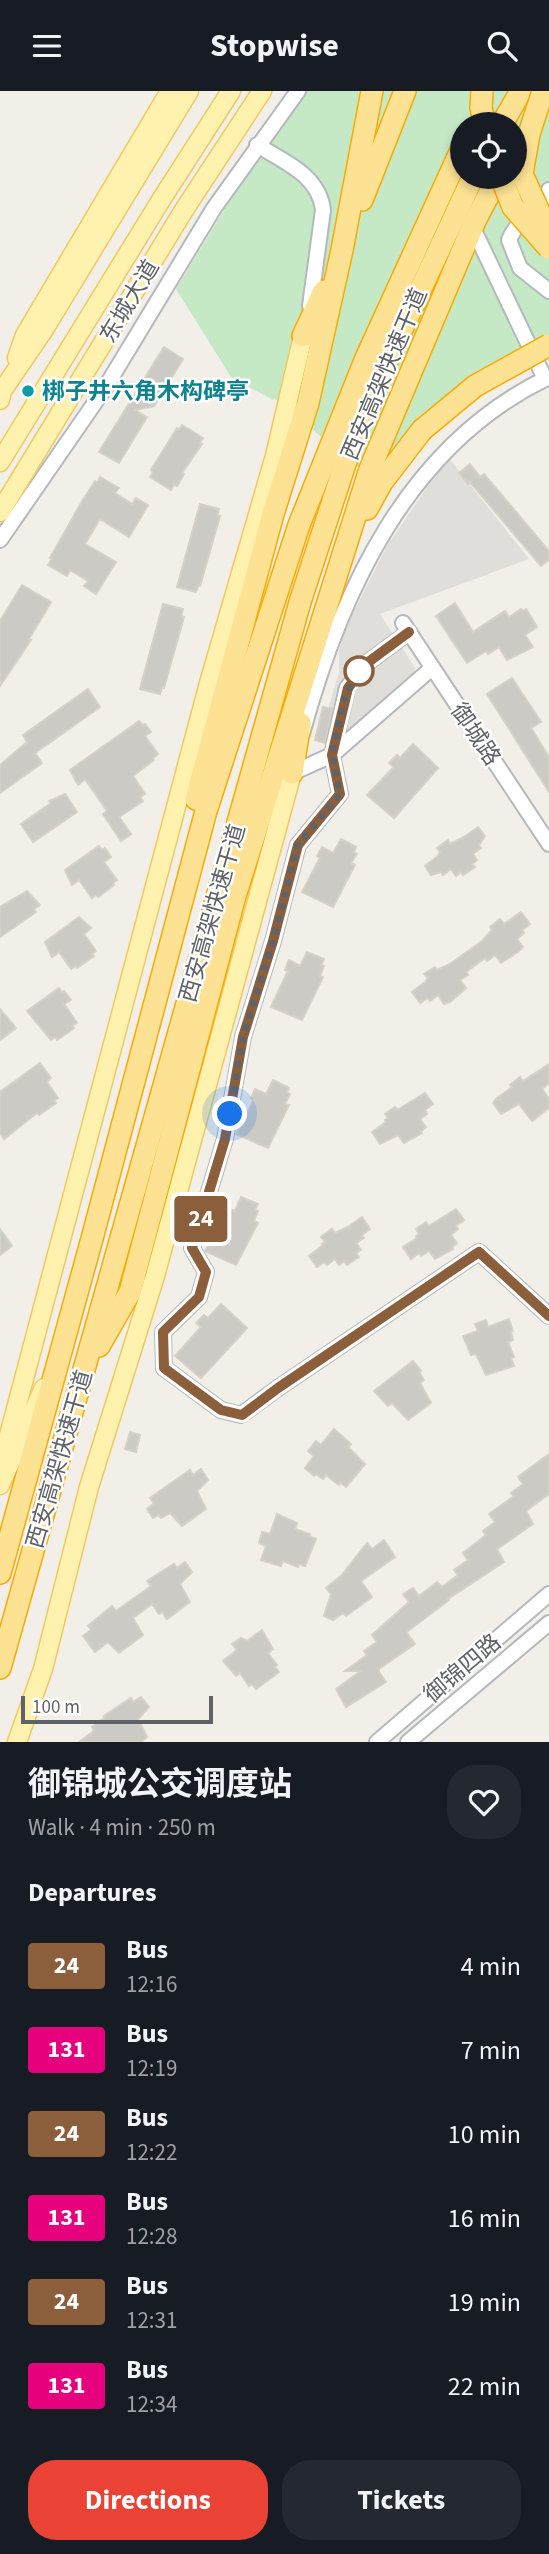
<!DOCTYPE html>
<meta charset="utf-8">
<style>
:root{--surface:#171b24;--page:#242831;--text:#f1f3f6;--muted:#9ea1a6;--accent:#ea4335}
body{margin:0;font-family:"Source Sans 3","Noto Sans SC",sans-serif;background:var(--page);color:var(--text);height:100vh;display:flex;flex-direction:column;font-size:26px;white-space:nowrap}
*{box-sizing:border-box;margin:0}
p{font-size:23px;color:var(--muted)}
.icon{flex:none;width:38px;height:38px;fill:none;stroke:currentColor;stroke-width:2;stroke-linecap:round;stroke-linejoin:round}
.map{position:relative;height:1651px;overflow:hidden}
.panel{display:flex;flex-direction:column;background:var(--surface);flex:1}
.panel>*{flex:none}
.badge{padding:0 14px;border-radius:5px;font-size:24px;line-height:46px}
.tools{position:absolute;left:450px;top:21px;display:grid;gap:14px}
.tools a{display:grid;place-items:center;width:77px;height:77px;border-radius:50%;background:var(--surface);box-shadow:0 4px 10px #0003;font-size:35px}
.scale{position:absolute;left:21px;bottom:18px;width:192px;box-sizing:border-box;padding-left:7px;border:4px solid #5f6368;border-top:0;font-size:19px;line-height:24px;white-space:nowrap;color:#5f6368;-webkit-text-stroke:5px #fff;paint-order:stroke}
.you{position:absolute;width:35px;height:35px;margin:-18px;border:5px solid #fff;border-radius:50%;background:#1a73e8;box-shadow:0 0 0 10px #1a73e833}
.map>.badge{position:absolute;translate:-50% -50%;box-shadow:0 0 0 4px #fff}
h2{padding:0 28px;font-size:26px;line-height:63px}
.round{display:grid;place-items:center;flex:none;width:74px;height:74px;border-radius:28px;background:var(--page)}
.headline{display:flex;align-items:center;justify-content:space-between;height:119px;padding:0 28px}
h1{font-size:33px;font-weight:700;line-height:52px}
.action{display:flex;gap:14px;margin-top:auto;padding:14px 28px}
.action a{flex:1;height:80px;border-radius:28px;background:var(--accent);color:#fff;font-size:28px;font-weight:700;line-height:80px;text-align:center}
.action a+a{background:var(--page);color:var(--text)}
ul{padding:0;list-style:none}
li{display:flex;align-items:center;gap:21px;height:84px;padding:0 28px}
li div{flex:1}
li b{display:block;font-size:26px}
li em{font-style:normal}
li .badge{min-width:77px;font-weight:700;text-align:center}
header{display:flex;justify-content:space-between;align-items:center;height:91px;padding:0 28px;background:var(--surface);font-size:32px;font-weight:700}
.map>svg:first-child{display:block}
.industrial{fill:#e0deda}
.green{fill:#c5e8c5;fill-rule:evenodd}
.building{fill:#cccac5;stroke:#d6d1c6;stroke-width:2}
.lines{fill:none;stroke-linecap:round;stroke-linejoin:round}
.minor-casing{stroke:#b5b8bc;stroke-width:18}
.major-casing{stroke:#f2c960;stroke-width:21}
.highway-casing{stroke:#f9ab00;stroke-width:24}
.minor{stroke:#fff;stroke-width:14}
.major{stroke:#fff2af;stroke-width:18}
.highway{stroke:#fde293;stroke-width:21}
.highway-bridge-casing{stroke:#f9ab00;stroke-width:24;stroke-linecap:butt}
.highway-bridge{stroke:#fde293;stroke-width:21}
.line-casing{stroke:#fff;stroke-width:16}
.line{stroke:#8b5e3c;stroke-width:10}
.walk{stroke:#5f6368;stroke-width:7;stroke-dasharray:0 12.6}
.culture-dot{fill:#0f9aa8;stroke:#fff;stroke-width:2.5}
.stop-dot{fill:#fff;stroke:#8b5e3c;stroke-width:3.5}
.labels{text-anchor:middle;stroke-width:5;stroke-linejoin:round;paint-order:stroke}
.street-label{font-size:23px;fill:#5f6368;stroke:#fff}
.culture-label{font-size:23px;font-weight:bold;fill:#0d838f;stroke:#fff;text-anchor:start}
</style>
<header><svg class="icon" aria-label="menu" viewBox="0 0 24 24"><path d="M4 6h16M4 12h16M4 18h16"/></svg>Stopwise<svg class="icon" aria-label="search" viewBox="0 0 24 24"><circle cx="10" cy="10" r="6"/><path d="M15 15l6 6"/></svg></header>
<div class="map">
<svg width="549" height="1651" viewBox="0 0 549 1651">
<rect width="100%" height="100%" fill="#f1efe8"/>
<polygon class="industrial" points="448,366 529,468 380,523 415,577 414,586 338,653 319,649 339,581 339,560 346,536 387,455"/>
<path class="green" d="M297,0H549V255L543,256L372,387L274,307L273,309L231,286L176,198ZM462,33H514V86H462Z"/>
<g class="building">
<polygon points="164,256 183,268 154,315 135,319 147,326 119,372 99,361"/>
<polygon points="182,334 203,347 200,352 202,353 182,382 184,383 177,395 174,393 171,399 150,386 153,382 151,379 177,337 179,339"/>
<polygon points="470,373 480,386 484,383 549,460 549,469 541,475 470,391 468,393 459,382"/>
<polygon points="100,386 119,397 115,402 132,413 136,407 148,414 129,446 100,428 85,453 116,471 96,503 84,495 88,490 70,479 67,485 48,474 52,468 50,467 81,412 95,390 97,392"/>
<polygon points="200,413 219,418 217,425 220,425 200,495 198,495 196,501 177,496"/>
<polygon points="22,494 51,511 29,548 31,549 0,595 0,530"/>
<polygon points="455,512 473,541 505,520 509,526 521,518 523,520 526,518 537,536 525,544 533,556 507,569 499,556 488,563 486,560 467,572 436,525"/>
<polygon points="163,513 183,518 181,525 184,526 164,597 162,596 160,603 140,598"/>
<polygon points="512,587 541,631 531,637 549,666 549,701 487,603"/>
<polygon points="88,598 100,616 35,662 42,672 0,702 0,674 27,651 23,644"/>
<polygon points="323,616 332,618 325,652 315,649"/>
<polygon points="139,630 143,634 145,633 151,641 145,645 158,663 153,667 154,669 133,685 145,703 140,706 143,710 119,726 131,743 121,750 103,723 107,720 85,688 78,694 70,679"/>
<polygon points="413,653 438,677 394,727 367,704 394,676 389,672 397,664 400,667"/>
<polygon points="65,703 77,721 33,751 21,733 51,712 49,710"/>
<polygon points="478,736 485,745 479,754 481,757 473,763 477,769 472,773 475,776 463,784 461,781 456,785 451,778 443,784 441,781 431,784 425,775 438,765 440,761 437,757 448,749 450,753 464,746"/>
<polygon points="341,748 356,756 354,761 357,763 351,772 355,774 333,816 302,801 320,767 317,765 322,756 333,762"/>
<polygon points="99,755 102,759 105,757 111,766 104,771 117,789 113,792 114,794 98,806 96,804 92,807 79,789 72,794 65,779"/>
<polygon points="27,800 40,814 34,818 36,821 0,846 0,816"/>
<polygon points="521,821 530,833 522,839 524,842 517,848 523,856 518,861 501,872 495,864 487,870 485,867 466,881 468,884 460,889 466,897 450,911 444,913 438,904 430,910 428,907 420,912 412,901 425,891 428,887 424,883 435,876 437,879 450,873 482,850 492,839 490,836 500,828 504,833"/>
<polygon points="79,826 91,837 84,843 96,860 92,863 94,865 77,877 76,875 71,878 59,861 52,866 45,851"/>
<polygon points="307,861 324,868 321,874 324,875 320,885 323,886 302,929 271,916 288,880 285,879 289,869 300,875"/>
<polygon points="59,897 62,902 64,900 71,909 64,913 77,932 72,935 74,937 57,949 55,946 51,949 27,920"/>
<polygon points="0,918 16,937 0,949"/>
<polygon points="40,972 51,987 47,991 58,1007 54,1010 56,1012 39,1024 37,1022 4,1048 0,1042 0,1001"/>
<polygon points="549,973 549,992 542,998 549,1008 549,1017 532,1030 519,1013 501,1023 493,1012 496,1008 512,996 510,994 520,986 523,990"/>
<polygon points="273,989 289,997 287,1001 290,1003 285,1013 289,1014 268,1057 236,1043 254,1009 251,1007 255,998 266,1003"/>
<polygon points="425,1002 433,1013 425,1019 427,1023 420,1028 426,1036 421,1040 422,1042 404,1052 398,1044 380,1053 372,1041 386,1031 385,1029 388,1027 385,1023 395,1016 397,1019"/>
<polygon points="241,1106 258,1113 255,1119 258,1120 254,1130 258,1132 236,1174 205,1160 222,1126 219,1124 223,1115 235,1120"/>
<polygon points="456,1118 464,1129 456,1135 458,1138 451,1144 457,1152 452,1156 453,1158 435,1168 429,1160 421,1165 419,1162 411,1168 403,1156 417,1147 416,1145 419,1143 416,1138 426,1131 429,1135"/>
<polygon points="362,1126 370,1138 362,1144 364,1147 356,1152 361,1159 356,1162 359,1166 347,1174 344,1170 339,1174 335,1168 327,1174 324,1171 317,1176 309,1165 323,1154 322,1153 325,1151 321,1146 332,1138 335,1142 348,1136"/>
<polygon points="0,1138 12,1155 0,1164"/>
<polygon points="221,1213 247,1237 201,1287 175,1265 201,1236 196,1232 204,1224 208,1227"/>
<polygon points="509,1228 513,1240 511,1241 513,1249 508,1251 514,1266 511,1267 514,1275 486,1284 476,1263 471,1264 463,1245 478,1240 475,1233 486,1229 488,1236"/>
<polygon points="413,1270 421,1280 419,1281 424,1289 420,1292 431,1312 408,1329 392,1312 388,1315 374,1300"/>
<polygon points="334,1338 351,1353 348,1356 365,1373 346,1396 340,1391 339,1394 326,1384 323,1388 316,1383 314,1385 305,1377 314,1365 308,1360 316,1350 321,1354"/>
<polygon points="130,1341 140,1344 136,1361 125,1358"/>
<polygon points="549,1363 549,1403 526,1420 533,1433 497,1458 504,1471 448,1508 449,1509 408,1540 407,1542 415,1553 379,1578 379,1581 386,1591 346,1616 336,1598 361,1580 345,1580 367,1564 364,1560 377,1551 372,1544 409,1511 403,1503 413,1497 419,1505 437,1491 442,1496 458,1484 454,1479 468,1469 463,1462 486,1444 483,1440 495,1431 489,1423 514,1405 511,1402 523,1393 518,1386"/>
<polygon points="201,1378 208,1389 197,1400 206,1418 182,1435 170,1422 161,1427 159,1424 153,1427 147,1418 154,1412 150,1407 190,1379 193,1384"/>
<polygon points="277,1423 297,1432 295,1438 310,1443 309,1445 316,1448 305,1475 299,1473 298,1476 283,1470 281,1475 261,1469 266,1455 259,1452 262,1441 270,1443"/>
<polygon points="384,1449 395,1466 361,1490 372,1506 346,1525 343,1522 333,1529 324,1525 331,1503 326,1497 341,1485 367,1452 372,1458"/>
<polygon points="185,1471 192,1481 180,1493 190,1511 167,1528 162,1521 159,1523 152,1513 133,1527 143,1544 119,1562 108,1551 95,1561 83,1545 91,1539 88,1535 112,1515 116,1520 151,1495 147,1490 159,1482 174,1473 177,1477"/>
<polygon points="262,1539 273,1558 268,1562 277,1574 275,1576 279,1581 256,1598 252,1593 249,1595 240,1582 236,1585 223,1570 237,1559 232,1553 241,1547 247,1550"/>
<polygon points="141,1606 149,1616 138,1628 147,1646 141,1651 79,1651 94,1640 92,1636 105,1626 104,1625 131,1607 133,1611"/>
</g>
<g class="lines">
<g class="minor-casing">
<g id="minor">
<path d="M257,54C283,70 319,84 323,119L310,215"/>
<path d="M549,99C541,120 517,127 509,149L520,177L549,200"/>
<polyline points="473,137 545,288"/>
<polyline points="0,449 105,297 214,117 298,0"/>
<polyline points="403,532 549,753"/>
<polyline points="409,541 367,572 347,597 332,664 340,703 298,754 273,850 243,946 225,1048 192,1157 206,1181 199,1206 163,1241 164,1277 221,1319 241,1324 278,1297 479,1161 549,1225"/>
<path d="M302,643C341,500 408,353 549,286"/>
<polyline points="292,682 332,664 432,577"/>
<polyline points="377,1651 549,1503"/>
<polyline points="408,1651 549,1532"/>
</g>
</g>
<g class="major-casing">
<g id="major">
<polyline points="17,267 25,244 170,0"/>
<polyline points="0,309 2,300 43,240 189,0"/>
<polyline points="0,371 161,109 231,0"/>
<polyline points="0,421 184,119 262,0"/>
<polyline points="0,1378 209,592 275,365 303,245"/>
<polyline points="0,1394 44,1297"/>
<polyline points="17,1651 43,1578 89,1396 155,1185 292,682"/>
</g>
</g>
<g class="highway-casing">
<g id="highway">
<polyline points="502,33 521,0"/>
<polyline points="362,109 405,0"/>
<polyline points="303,245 324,200"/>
<polyline points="367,418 382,391 422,339"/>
<polyline points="292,682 300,632"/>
<polyline points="196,708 273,423 308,312 342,159 372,0"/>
<polyline points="99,1255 130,1201 235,805 370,378 475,130 498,86"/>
<polyline points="0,1482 93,1144 206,720 299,434 366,267 462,57"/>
<polyline points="0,1577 300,511 359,330 473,86"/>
</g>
</g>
<use href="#minor" class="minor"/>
<use href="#major" class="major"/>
<use href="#highway" class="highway"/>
<g class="highway-bridge-casing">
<g id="highway-bridge">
<polyline points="482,0 481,17 485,33"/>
<polyline points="543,0 529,43 522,83 542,127 549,134"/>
<polyline points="501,86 513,116 549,157"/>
<polyline points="422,339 475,295 549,254"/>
</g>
</g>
<use href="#highway-bridge" class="highway-bridge"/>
</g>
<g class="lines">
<g class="line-casing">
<polyline id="line" points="409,541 367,572 348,597 332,664 340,703 298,754 273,850 243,946 225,1048 192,1157 206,1181 199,1206 163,1241 164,1277 221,1319 242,1324 278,1297 479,1161 549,1225"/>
</g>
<use href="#line" class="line"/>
<polyline class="walk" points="230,1023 243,946 273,850 298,754 340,703 332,664 345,605 359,580"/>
</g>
<circle class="culture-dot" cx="28" cy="300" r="7"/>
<circle class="stop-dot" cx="359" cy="580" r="14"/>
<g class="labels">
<g class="street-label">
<text transform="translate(129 210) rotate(-59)" y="8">东城大道</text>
<text transform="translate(384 283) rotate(-67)" y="8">西安高架快速干道</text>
<text transform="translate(476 643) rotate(56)" y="8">御城路</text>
<text transform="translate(212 822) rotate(-74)" y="8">西安高架快速干道</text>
<text transform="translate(59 1368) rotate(-74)" y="8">西安高架快速干道</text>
<text transform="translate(462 1577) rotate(-40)" y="8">御锦四路</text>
</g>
<g class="culture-label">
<text x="42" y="308">梆子井六角木构碑亭</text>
</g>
</g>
</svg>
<div class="tools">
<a><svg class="icon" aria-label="locate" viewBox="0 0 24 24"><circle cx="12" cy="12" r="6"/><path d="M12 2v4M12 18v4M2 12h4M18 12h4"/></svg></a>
</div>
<div class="scale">100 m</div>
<div class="you" style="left:230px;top:1023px"></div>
<b class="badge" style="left:201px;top:1128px;background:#8b5e3c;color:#fff">24</b>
</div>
<section class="panel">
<div class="headline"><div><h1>御锦城公交调度站</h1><p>Walk · 4 min · 250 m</p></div><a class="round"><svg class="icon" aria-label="heart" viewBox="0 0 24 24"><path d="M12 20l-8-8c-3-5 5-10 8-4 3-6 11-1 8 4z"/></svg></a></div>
<h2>Departures</h2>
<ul>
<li><span class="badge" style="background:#8b5e3c;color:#fff">24</span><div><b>Bus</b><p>12:16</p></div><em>4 min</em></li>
<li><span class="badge" style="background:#e6007e;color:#fff">131</span><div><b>Bus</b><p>12:19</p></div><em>7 min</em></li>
<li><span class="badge" style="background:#8b5e3c;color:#fff">24</span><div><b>Bus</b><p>12:22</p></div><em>10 min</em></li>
<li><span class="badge" style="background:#e6007e;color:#fff">131</span><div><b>Bus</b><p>12:28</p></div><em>16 min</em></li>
<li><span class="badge" style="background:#8b5e3c;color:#fff">24</span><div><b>Bus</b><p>12:31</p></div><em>19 min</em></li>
<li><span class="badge" style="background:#e6007e;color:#fff">131</span><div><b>Bus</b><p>12:34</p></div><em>22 min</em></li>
</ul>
<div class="action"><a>Directions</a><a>Tickets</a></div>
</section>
